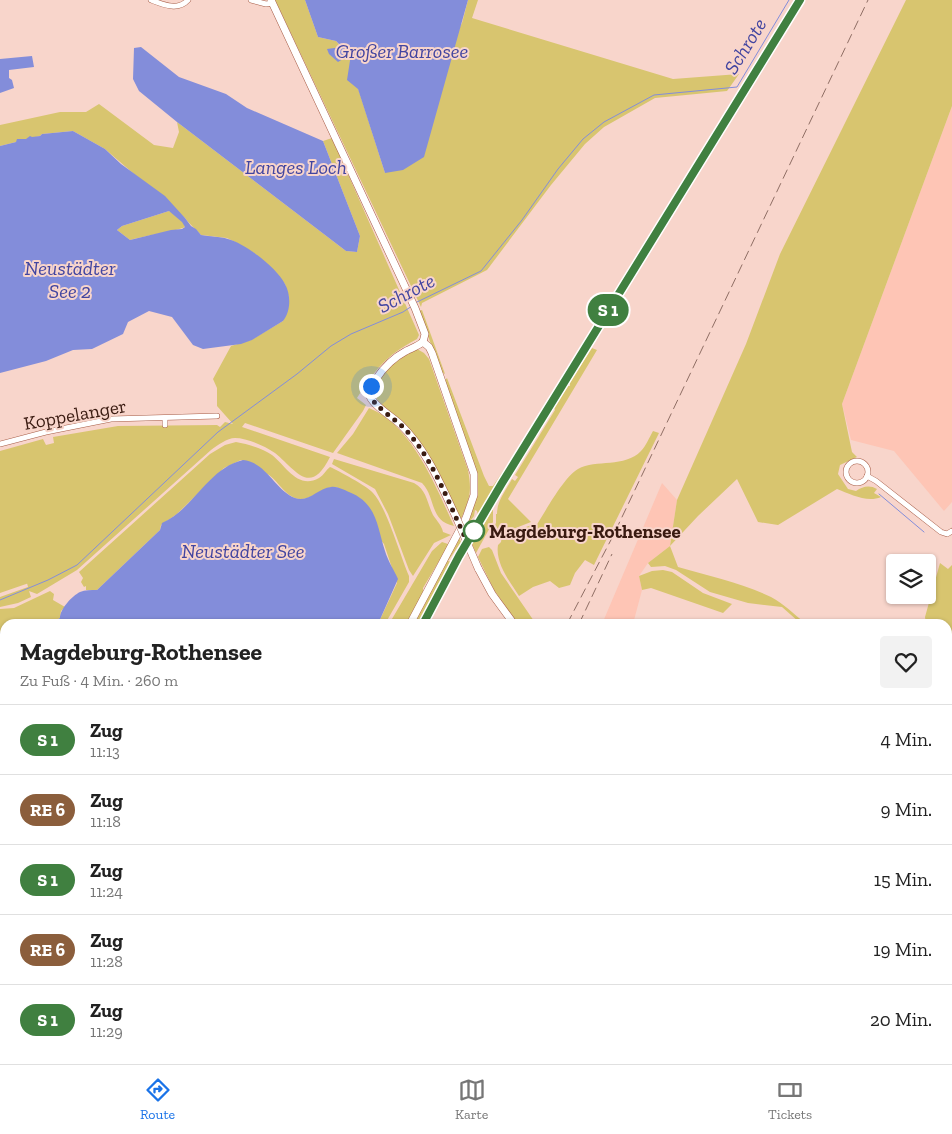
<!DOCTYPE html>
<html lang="de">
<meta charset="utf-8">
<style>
:root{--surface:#fff;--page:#f2f2f2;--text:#222;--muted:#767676;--line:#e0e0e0;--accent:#1a73e8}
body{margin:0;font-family:"Zilla Slab",serif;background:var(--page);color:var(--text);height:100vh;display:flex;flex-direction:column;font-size:19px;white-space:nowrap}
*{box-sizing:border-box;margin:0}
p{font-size:16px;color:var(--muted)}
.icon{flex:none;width:28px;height:28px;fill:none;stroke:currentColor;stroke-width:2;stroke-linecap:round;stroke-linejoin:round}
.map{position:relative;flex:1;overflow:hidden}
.panel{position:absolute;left:0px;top:619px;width:952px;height:446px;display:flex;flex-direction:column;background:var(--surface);border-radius:15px 15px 0 0;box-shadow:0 1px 4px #0004}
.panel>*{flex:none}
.badge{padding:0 10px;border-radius:16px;font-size:18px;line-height:32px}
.controls{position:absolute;left:886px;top:554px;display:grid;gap:10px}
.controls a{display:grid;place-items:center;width:50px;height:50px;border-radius:5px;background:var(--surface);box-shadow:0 1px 4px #0004;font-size:25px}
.you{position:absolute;width:25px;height:25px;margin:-12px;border:4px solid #fff;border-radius:50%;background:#1a73e8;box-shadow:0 0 0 8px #1a73e833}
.map>.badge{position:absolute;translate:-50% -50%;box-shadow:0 0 0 2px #fff}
.round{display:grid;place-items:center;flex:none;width:52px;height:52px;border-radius:5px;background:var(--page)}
.summary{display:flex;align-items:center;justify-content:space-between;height:85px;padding:0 20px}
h1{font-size:24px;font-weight:700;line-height:38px}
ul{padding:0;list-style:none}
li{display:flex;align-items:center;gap:15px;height:70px;padding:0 20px;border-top:1px solid var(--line)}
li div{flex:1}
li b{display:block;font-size:19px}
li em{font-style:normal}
li .badge{min-width:55px;font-weight:700;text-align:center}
.dock{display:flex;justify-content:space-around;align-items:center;height:70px;border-top:1px solid var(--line);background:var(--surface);font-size:14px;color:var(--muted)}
.dock a{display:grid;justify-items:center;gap:2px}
.dock .on{color:var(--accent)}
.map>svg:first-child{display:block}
.built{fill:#fec5b5}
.green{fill:#d8c56f}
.water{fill:#838dda;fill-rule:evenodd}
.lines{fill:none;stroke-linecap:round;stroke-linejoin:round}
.stream{stroke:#838dda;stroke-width:1}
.street-casing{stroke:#a75c46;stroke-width:6}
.secondary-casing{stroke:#a75c46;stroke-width:8}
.street{stroke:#fff;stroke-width:5}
.secondary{stroke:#fff;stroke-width:7}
.rail{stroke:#8f6e64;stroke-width:1;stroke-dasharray:10 5;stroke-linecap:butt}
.secondary-bridge-casing{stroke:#a75c46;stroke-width:8;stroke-linecap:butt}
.secondary-bridge{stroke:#fff;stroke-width:7}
.line-casing{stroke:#fff;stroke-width:11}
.line{stroke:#408040;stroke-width:8}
.walk{stroke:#3a1b11;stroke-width:5;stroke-dasharray:0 9}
.stop-dot{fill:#fff;stroke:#408040;stroke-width:2.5}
.labels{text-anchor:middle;stroke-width:4;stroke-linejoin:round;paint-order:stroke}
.street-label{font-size:19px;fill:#3a1b11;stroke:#f8d5cb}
.stop-label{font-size:19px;font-weight:bold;fill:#3a1b11;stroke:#f8d5cb;text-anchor:start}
.water-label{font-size:20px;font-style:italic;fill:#4245a0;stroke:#f8d5cb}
</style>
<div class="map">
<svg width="952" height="1064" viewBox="0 0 952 1064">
<rect width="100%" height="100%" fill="#f8d5cb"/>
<g class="built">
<polygon points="952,106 952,502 944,511 894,451 851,440 842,404"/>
<polygon points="662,483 677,500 670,546 648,563 639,576 642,590 633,624 602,624"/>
</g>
<g class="green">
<polygon points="275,0 305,0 318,37 336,41 342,48 351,53 358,88 385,173 462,23 468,0 478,0 472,18 673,79 739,74 727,91 655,98 604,127 585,144 551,185 487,270 422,303 421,307"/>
<path d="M906,0H952V106L842,404L852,452L857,457L840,465L838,474L848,489L856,491C863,486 870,485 877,489L874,493L881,497C867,503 850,494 837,489L778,525L758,522L737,479L698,516L670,546L678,567C709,576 742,583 771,597C784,604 794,614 805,623L799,622L782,607L748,603L710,592L676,570L665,566L651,567L648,563L670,546L677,500L746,344L780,254Z"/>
<path d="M99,104L154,145L173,148L179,132L177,122L346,251L357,252L360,236L323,141L332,138L419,335L417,339C384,357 377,368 357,398L366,405L363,411L333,453L245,423L242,427L330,457C310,497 296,470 275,453C265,446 247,438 235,438C227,438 218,445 211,450L77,570L37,594L29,591L31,597L18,603L0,607V597L28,587L27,583H29L0,593V451L43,439L46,445L54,443L53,437L118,426L217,425L220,427L225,422L233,424L217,406V388L213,379L231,346L251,340L283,321L289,298L285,284L274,271L254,253L235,242L227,238L201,235C196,229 190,225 185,218L105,149L73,131L42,134L40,136L0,146V125L60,112H86Z"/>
<path d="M169,211L175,214L183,222L185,227C181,230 139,237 130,240L117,230L122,226Z"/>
<polygon points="422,310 445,374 441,372 419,311"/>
<path d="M592,348L597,350L508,499L531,522L503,533L501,531L493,532L492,530L496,523V514H497C497,501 505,492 512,479L515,481L518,477L515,475L555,410L554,408L568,386H570V382Z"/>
<path d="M417,349L424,353L429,359L468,470C472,492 470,498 461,519C444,484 429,448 401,421C394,414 373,400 374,391C375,374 403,356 417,349Z"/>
<polygon points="447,378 484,476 489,486 493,486 530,431 479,519 477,511 475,510 474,516 465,528 464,526 475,503 478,488 477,474 444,381"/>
<path d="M369,408C412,425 436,487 454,526C429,521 436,497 422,483L337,453L353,434Z"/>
<path d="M653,431L659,433L594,565L585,560L575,573L570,585L559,588L550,581L533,587L519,596C510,582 495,563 498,545L501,542L502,536L534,524L536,526C545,512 564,477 578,469C596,459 625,468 641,451C646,446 649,438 653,431Z"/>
<path d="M236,442C247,444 262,448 272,455C286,466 298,490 319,478C324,475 326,470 330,467C339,471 367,486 373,493C387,508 400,555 409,576V582L385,624H378L397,583L384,544L337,487C322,486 313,500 300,499C286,498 279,482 269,475C260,469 250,465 241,460L224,468L177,514L161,525L160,530L97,590H86V586L84,587L81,582L83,578L79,572L210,454L225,445Z"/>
<path d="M334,459L414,483C427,490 427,503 433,515C437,521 442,526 443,532L451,535L434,543L413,576L409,570L388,514L375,489L332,464Z"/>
<polygon points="493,509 493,522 476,553 472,544"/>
<polygon points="458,535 461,542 448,561 451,562 426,608 428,609 420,624 412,624"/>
<polygon points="442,542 448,544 448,546 423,588 423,592 407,624 389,624 432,551"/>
<polygon points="489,547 492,550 501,573 536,624 518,624 494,590 478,557 482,549"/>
<polygon points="940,563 948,569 952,565 952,636 948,638 948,624 926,624 925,617"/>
<polygon points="663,570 672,572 703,593 732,604 723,613 651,588 642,590 639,576 652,571"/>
<polygon points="50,591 54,594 53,600 65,607 61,611 60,618 48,624 5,624 5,631 0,633 0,609 14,608"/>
<polygon points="952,640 952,721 948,704 948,643"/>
<polygon points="160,1060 218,1060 216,1064 158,1064"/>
<polygon points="490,1060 621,1060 618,1064 489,1064"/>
</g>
<g class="water">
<polygon points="305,0 468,0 424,157 403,170 385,173 358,89 347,80 351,54 338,62 329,54 327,49 342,47 336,41 318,37"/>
<polygon points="141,47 179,77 226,94 247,108 323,141 360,236 357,252 346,251 177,122 139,91 133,79 134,48"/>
<polygon points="32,56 34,67 9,70 9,78 12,80 14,88 0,93 0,59"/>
<path d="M73,131L105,149L121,164L165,196L185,218L191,226L196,229L201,235C210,237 219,236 228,239C246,244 276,267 285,284C291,295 291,311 283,321L252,340L241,344L203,349L193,345L172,317L149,311L128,322L123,334L92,349L73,350L46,361L0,373V146L16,142L17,139H26L30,136L32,137L40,136L42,134ZM169,211L182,222L185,227L182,229L171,230L130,240L117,230L122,226Z"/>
<path d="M243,460C266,462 275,490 295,498C309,503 318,488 331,487C337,486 344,490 349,492C377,503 377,526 385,551C388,561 394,570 398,579L378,624H48L60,618C60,609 72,596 80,592C85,590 91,590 97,590L160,530L162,523C193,510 208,468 243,460Z"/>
<polygon points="5,631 5,1060 160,1060 158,1064 0,1064 0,633"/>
</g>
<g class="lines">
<g class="stream">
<polyline points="415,303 481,271 522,220 558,169 583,139 604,122 654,95 737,87 789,0"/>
<polyline points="879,494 924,532"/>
<polyline points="0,600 48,580 77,565 218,432 297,374 331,346 351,334 403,312 412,306"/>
</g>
<g class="street-casing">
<g id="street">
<path d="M151,0C164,5 178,11 188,0"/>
<polyline points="251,0 266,4 273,3"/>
<polyline points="165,418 165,425"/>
<polyline points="0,444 46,432 111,419 217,416"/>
<circle cx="857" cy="472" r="11"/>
<polyline points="867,476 876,481 941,532 947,534 952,531"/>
<polyline points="948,940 952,939"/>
<polyline points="948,1045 952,1058"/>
<polyline points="889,1060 890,1064"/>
<polyline points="660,1064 661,1060"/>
<polyline points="762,1064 766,1060"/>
<polyline points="834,1064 862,1060"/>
</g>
</g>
<g class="secondary-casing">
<g id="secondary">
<polyline points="271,0 415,308 425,334 423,342"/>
<path d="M423,342C418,346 412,348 406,351C393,358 384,367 376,379C373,383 369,388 369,393C369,403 393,417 400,424C427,450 441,485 457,519"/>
<polyline points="478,568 492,594 514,624"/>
<polyline points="410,624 466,518 474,495 474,474 432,353 429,347 423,342"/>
<polyline points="816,1060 821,1062 821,1064"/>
<polyline points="221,1064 223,1060"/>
</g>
</g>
<use href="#street" class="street"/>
<use href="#secondary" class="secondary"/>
<g class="rail">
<polyline points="426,624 462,558 512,472 804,0"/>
<polyline points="567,624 613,536 868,0"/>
<polyline points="579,624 612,554"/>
<polyline points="229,1064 231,1060"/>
<polyline points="282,1064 285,1060"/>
</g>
<g class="secondary-bridge-casing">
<polyline id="secondary-bridge" points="457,519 478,568"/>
</g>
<use href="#secondary-bridge" class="secondary-bridge"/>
</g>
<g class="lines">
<g class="line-casing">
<polyline id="line" points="423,624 459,556 502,483 800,0"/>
</g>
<use href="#line" class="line"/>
<path class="walk" d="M371,386L369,392C370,404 397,420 406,430C433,460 447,499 464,535L474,531"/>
</g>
<circle class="stop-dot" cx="474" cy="531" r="10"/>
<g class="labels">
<g class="street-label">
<text transform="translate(75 414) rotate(-10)" y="7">Koppelanger</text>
</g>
<g class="stop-label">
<text x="489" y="538">Magdeburg-Rothensee</text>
</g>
<g class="water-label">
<text transform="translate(745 46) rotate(-58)" y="7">Schrote</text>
<text x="402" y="58">Großer Barrosee</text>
<text x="296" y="174">Langes Loch</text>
<text x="70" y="275">Neustädter<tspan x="70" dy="23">See 2</tspan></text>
<text transform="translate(406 293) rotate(-28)" y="7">Schrote</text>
<text x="243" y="558">Neustädter See</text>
</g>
</g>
</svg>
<div class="controls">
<a><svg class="icon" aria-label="layers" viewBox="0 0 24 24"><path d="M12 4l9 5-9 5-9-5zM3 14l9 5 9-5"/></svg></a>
</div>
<div class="you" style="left:371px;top:386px"></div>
<b class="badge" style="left:608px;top:310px;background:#408040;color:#fff">S 1</b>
<section class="panel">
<div class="summary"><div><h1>Magdeburg-Rothensee</h1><p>Zu Fuß · 4 Min. · 260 m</p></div><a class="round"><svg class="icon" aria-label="heart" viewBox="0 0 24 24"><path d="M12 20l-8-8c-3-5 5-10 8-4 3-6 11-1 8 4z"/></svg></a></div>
<ul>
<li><span class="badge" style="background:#408040;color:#fff">S 1</span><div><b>Zug</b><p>11:13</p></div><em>4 Min.</em></li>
<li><span class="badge" style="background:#8b5e3c;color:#fff">RE 6</span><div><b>Zug</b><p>11:18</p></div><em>9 Min.</em></li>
<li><span class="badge" style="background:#408040;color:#fff">S 1</span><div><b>Zug</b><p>11:24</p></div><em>15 Min.</em></li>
<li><span class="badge" style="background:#8b5e3c;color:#fff">RE 6</span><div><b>Zug</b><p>11:28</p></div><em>19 Min.</em></li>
<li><span class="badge" style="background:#408040;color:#fff">S 1</span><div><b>Zug</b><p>11:29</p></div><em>20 Min.</em></li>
</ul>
</section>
</div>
<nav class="dock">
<a class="on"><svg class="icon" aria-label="directions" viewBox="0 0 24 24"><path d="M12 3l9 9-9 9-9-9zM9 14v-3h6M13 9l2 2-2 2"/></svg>Route</a>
<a><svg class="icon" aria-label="map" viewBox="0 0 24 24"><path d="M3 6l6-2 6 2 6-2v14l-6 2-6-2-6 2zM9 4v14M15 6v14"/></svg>Karte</a>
<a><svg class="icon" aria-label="tickets" viewBox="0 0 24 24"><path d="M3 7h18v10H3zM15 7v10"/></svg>Tickets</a>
</nav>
